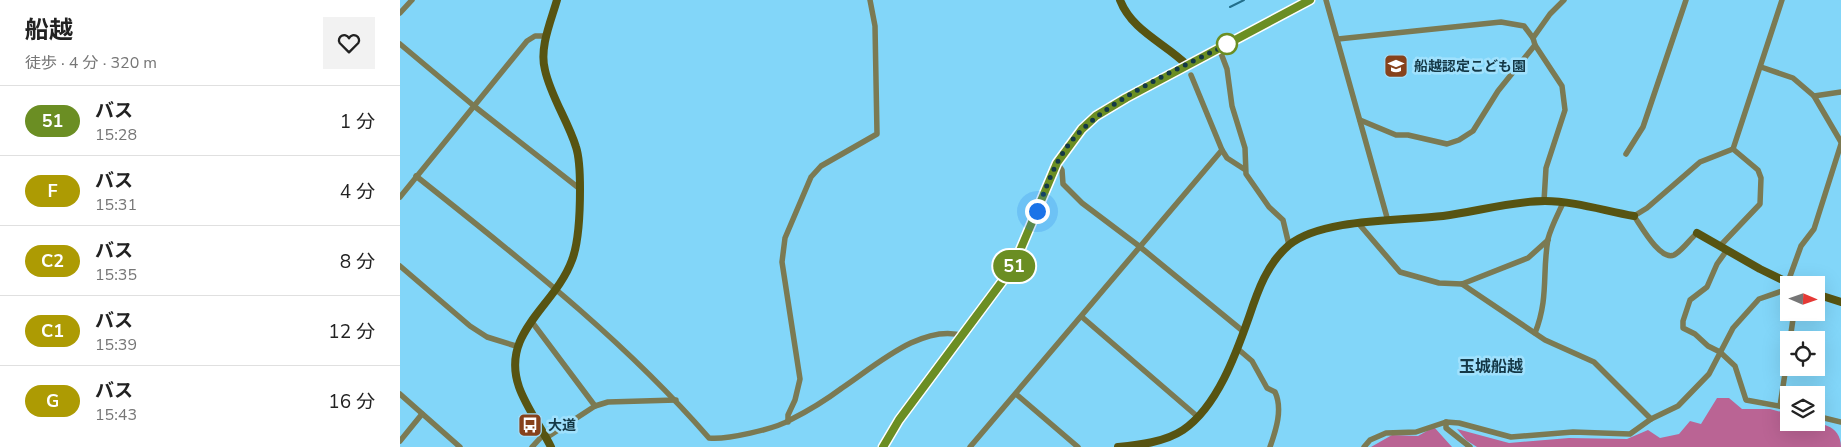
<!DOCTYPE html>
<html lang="ja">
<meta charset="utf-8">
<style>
:root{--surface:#fff;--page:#f2f2f2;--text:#222;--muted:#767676;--line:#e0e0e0}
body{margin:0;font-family:"Nunito Sans","Noto Sans JP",sans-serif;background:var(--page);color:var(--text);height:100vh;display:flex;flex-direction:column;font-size:19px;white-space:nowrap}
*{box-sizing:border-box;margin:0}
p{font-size:16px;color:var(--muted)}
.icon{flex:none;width:28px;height:28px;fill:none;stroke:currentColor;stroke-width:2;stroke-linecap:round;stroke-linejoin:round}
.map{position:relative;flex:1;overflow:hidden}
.details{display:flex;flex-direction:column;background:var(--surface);width:400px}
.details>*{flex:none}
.badge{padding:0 10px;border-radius:16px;font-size:18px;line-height:32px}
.needle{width:32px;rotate:92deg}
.fabs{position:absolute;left:1380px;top:276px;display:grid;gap:10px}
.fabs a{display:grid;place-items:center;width:45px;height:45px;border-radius:0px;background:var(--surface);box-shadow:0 5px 20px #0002;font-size:25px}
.you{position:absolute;width:25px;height:25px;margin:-12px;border:4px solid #fff;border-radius:50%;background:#1a73e8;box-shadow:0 0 0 8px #1a73e833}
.map>.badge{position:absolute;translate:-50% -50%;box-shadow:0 0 0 2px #fff}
.round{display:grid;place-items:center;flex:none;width:52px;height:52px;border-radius:0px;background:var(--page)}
.summary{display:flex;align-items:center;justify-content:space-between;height:85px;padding:0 25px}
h1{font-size:24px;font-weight:700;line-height:38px}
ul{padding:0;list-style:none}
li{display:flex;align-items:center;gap:15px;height:70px;padding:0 25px;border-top:1px solid var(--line)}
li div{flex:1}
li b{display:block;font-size:19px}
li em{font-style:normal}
li .badge{min-width:55px;font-weight:700;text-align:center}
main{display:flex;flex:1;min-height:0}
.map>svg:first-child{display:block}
.forest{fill:#ba6494}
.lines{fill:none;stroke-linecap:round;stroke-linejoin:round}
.stream{stroke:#236f8b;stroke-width:2}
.street{stroke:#7b7a53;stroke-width:5.5}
.secondary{stroke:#575412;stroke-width:8}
.line-casing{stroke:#fff;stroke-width:11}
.line{stroke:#6b8e23;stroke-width:8}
.walk{stroke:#143846;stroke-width:5;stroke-dasharray:0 9}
.stop-dot{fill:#fff;stroke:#6b8e23;stroke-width:2.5}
.labels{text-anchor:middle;stroke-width:5;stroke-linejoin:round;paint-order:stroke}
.poi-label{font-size:14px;font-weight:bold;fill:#143846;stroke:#a0e1fd;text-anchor:start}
.quarter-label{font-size:16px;font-weight:bold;fill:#143846;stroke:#a0e1fd}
</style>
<main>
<section class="details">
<div class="summary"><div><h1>船越</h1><p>徒歩 · 4 分 · 320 m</p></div><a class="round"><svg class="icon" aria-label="heart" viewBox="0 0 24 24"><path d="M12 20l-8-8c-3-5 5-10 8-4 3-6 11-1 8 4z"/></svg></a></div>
<ul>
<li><span class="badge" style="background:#6b8e23;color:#fff">51</span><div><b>バス</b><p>15:28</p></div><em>1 分</em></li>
<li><span class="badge" style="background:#ad9b03;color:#fff">F</span><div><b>バス</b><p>15:31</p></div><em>4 分</em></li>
<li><span class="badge" style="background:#ad9b03;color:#fff">C2</span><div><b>バス</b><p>15:35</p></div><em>8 分</em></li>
<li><span class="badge" style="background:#ad9b03;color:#fff">C1</span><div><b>バス</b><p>15:39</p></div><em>12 分</em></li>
<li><span class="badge" style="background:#ad9b03;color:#fff">G</span><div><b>バス</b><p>15:43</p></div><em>16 分</em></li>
</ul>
</section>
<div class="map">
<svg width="1441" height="447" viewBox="0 0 1441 447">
<rect width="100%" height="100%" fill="#82d6f9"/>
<g class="forest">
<path d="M1317,398H1329L1342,409H1370L1389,414V422C1408,422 1441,419 1441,447H1077L1066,440L1057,429L1109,443L1169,438L1227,439L1248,430L1260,438L1279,434L1290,421L1301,424Z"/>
<polygon points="1034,427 1052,447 971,447 992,435 1018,436"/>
</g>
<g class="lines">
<polyline class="stream" points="830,7 844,0"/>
<g class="street">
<polyline points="926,0 988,221"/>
<polyline points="0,13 12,0"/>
<polyline points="938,39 1101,22 1124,26 1133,38"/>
<polyline points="0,44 74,106 180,189"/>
<polyline points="1135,45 1162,86 1165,110 1146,168 1144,201"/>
<polyline points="819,48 827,69 832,106 845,148 846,174 869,207 883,220 889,245"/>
<polyline points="1361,67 1393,78 1414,96 1441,92"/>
<polyline points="791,75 822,150 827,158 844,169"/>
<polyline points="1414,96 1441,142"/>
<polyline points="960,120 996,135 1008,135 1047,144 1059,140 1073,131 1098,91 1135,45 1133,38 1150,14 1164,0"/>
<polyline points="1333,149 1382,0"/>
<polyline points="1226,154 1243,127 1286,0"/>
<polyline points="657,163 662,170 663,184 682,203 739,246 844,332"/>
<path d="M16,176C120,259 221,337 309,438C326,440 375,429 390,420C408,411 426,400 442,388C474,367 523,322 564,336"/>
<polyline points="0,197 127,41 135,36 147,36"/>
<polyline points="959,224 1000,272 1039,283 1062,284 1128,258 1148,240"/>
<path d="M1297,233C1290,239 1282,251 1274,255C1260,261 1241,226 1234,216L1247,208L1300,162L1333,149"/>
<polyline points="1320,246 1360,204 1361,178 1358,170 1333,149"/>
<polyline points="1327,250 1317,264 1307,287 1290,300 1283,321 1283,328 1295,334 1308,346 1320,352 1335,366 1346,400 1389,408"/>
<polyline points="0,266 70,326 87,337 116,346"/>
<polyline points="1062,284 1145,340 1194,362 1251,419"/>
<polyline points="682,317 798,417"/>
<polyline points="132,322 195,406"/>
<path d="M1135,333C1149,298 1142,273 1148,239C1151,227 1158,214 1163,203"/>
<polyline points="1390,340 1394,312"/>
<path d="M838,349L852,361L867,388L875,392C883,409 876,430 870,447"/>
<polyline points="0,394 60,447"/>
<polyline points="616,394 678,447"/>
<polyline points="1380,406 1389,347"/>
<polyline points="1416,416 1441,422"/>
<polyline points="388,422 388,415 395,400 400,379 382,262 385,238 411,177 421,166 477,134 475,26 470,0"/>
<polyline points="1046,422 1046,428 1070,447"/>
<polyline points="146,438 195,406 208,402 276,400"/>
<polyline points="0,441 22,414"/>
<polyline points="132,447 144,434"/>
<polyline points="570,447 822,150"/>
<polyline points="964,447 970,440 986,433 1016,432 1046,422 1059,423 1111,437 1173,432 1230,434 1251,419 1278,406 1309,374 1333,328 1359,299 1385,290 1401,246 1414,229 1441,144"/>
</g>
<g class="secondary">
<path d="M720,0C732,31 765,43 787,65"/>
<polyline points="1297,233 1360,269 1393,285"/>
<polyline points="1416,294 1441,302"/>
<path d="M151,447C141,427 126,407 119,387C100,332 155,307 172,260C179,242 180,209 180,189C180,176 180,159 176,147C168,121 151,97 145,70C139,48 151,21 157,0"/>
<polyline points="483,447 499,420 613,267 657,163 682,129 696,116 726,98 910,0"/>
<path d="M718,447C739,445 765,442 783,430C817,407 836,354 849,317C858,290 867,264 889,245C922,218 1001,221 1043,216C1075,212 1113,201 1145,201C1174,201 1205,211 1234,216"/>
</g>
</g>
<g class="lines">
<g class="line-casing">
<polyline id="line" points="483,447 499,420 613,267 657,163 682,129 696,116 726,98 910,0"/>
</g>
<use href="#line" class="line"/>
<path class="walk" d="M637,211C646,188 654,163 670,143C703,100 785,66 834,41L827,44"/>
</g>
<defs>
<g id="school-square" transform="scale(1.25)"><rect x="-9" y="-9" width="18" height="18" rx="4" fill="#87421b" stroke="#a0e1fd"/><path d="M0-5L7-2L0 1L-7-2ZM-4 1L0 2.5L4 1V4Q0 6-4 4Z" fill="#fff"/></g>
<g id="bus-square" transform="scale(1.25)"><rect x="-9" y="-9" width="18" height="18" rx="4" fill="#87421b" stroke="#a0e1fd"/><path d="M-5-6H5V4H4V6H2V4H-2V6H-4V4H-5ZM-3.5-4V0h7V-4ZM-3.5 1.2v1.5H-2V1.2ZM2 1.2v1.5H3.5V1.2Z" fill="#fff"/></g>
</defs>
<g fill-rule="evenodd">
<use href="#school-square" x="996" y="66"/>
<use href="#bus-square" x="130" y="425"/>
</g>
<circle class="stop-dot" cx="827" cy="44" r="10"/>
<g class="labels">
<g class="poi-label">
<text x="1014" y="71">船越認定こども園</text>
<text x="148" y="430">大道</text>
</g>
<g class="quarter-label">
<text x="1091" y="372">玉城船越</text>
</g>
</g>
</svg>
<div class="fabs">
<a><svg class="needle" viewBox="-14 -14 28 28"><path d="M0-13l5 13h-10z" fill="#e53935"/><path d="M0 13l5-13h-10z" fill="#767676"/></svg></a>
<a><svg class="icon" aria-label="locate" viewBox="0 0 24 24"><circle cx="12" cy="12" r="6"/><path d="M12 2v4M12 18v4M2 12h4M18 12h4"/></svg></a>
<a><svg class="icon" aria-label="layers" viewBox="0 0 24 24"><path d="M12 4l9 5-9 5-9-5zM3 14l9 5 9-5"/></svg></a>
</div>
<div class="you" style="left:637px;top:211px"></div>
<b class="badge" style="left:614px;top:266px;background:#6b8e23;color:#fff">51</b>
</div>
</main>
